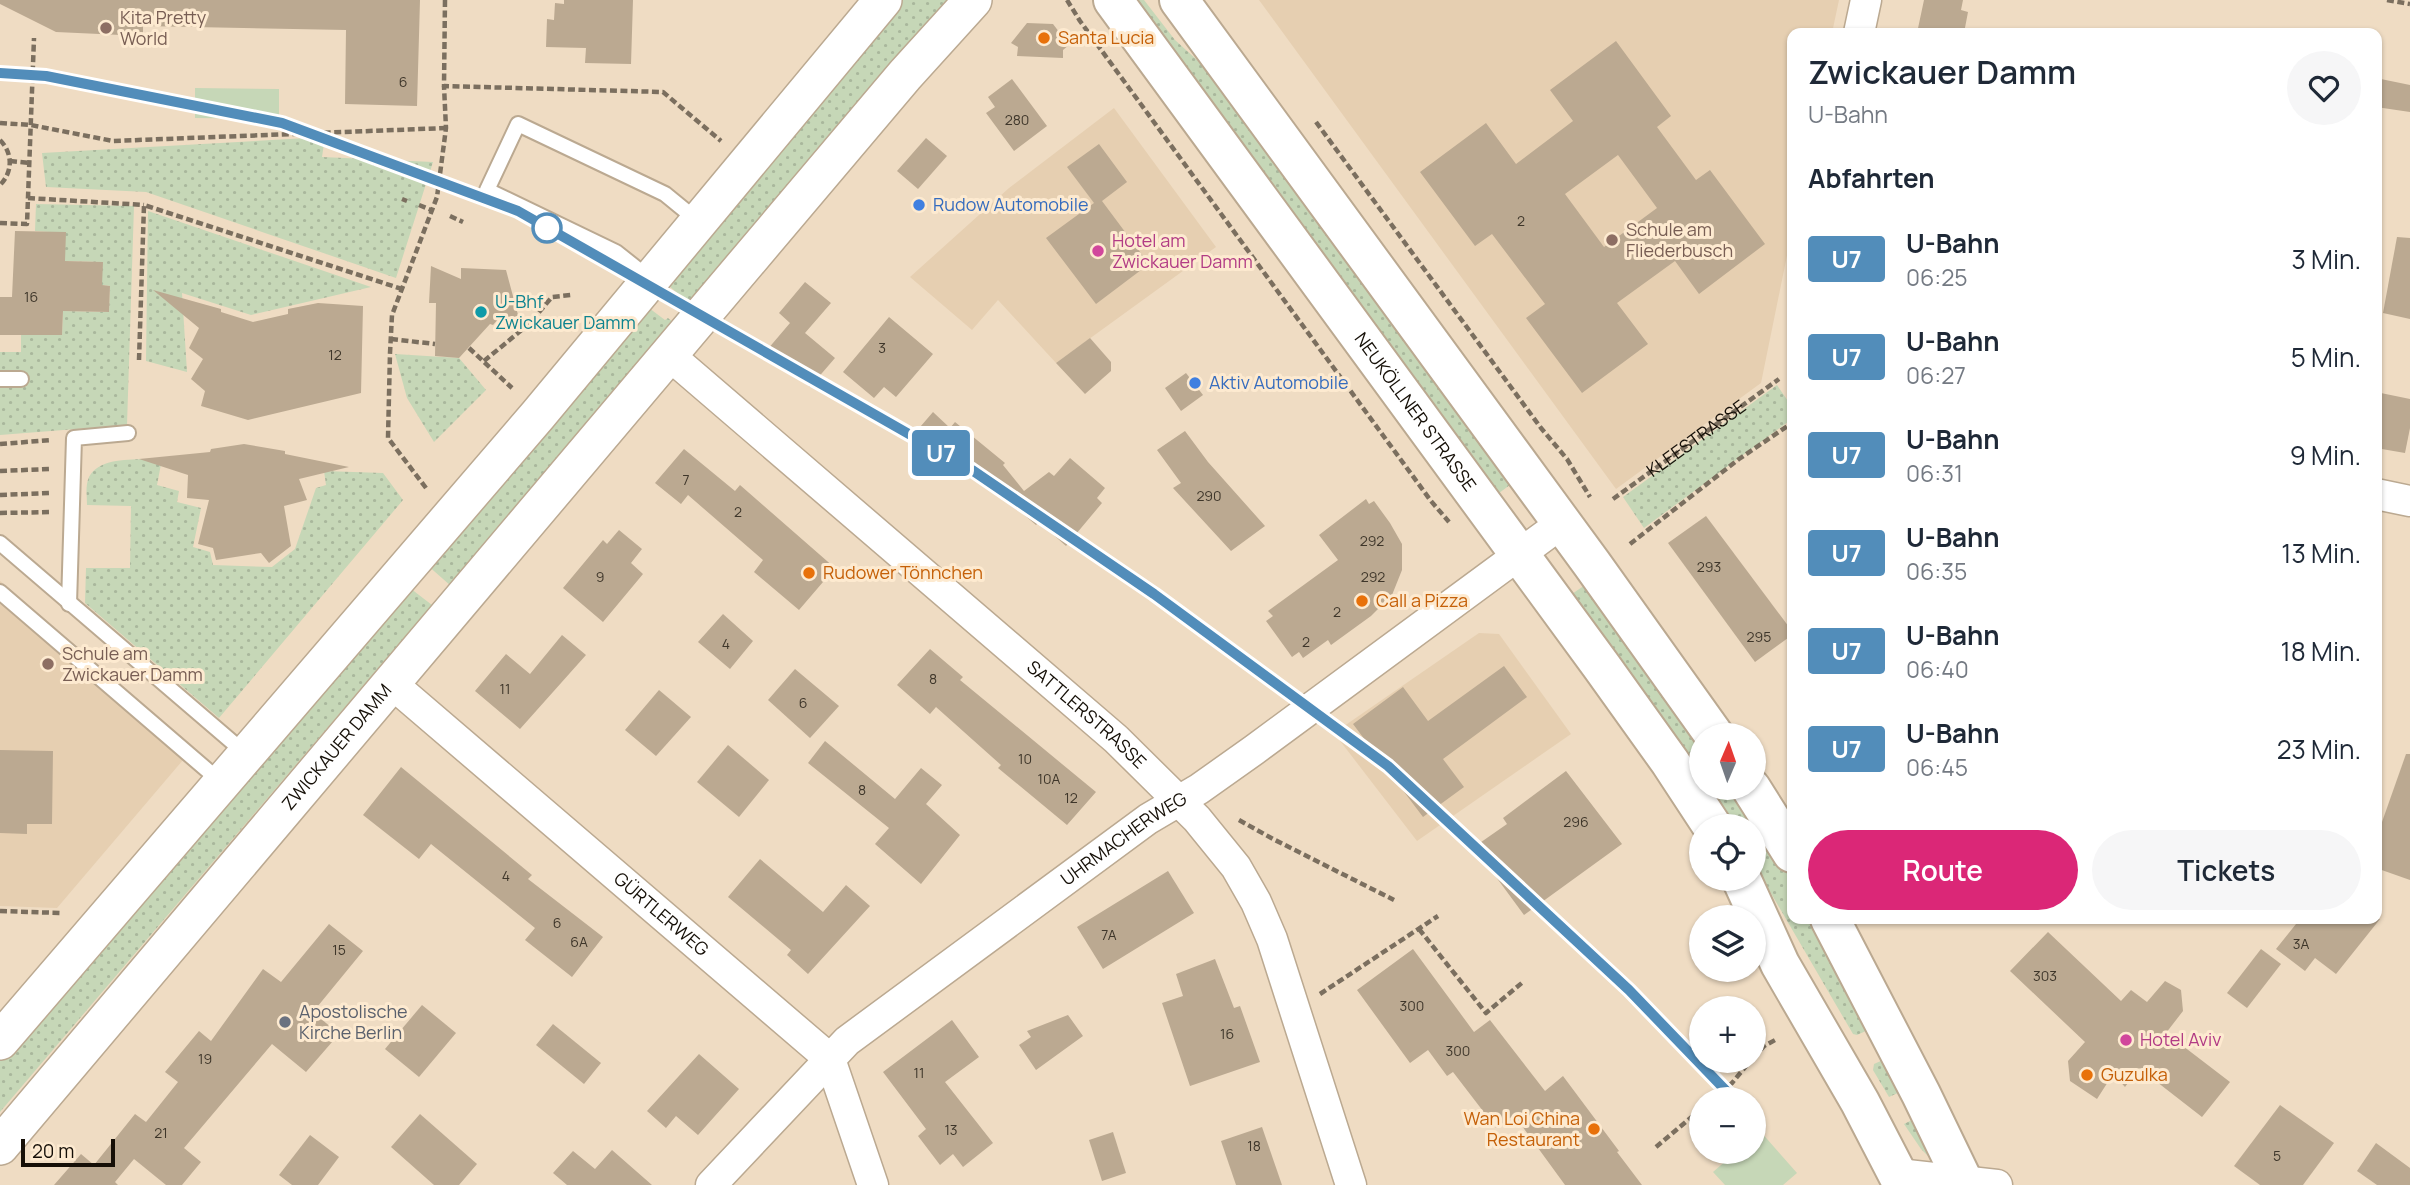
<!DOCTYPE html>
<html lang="de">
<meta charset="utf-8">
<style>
:root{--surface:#fff;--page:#f6f6f7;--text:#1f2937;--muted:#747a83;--accent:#db2777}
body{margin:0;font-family:Manrope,sans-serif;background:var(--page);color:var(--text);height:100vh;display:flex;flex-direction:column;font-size:26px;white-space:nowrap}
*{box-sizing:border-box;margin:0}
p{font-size:23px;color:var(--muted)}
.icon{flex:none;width:38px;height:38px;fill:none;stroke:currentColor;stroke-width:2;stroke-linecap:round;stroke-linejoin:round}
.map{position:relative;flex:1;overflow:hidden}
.drawer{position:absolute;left:1787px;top:28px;width:595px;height:896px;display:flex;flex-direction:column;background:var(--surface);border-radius:14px;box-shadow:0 2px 5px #0004}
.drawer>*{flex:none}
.badge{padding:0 14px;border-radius:5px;font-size:24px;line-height:46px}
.needle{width:46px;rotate:2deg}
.tools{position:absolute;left:1689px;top:723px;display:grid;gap:14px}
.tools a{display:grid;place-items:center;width:77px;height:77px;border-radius:50%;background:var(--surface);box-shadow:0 2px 5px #0004;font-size:35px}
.scale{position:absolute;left:21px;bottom:18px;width:94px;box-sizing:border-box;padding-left:7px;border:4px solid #150f07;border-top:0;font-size:19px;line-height:24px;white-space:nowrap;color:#150f07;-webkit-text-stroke:5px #fdead0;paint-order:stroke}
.map>.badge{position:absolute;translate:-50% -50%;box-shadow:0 0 0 4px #fff}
h2{padding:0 21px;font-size:26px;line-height:63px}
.round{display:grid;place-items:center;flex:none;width:74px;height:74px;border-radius:37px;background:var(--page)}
.summary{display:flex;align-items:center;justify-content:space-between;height:119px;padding:0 21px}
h1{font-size:33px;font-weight:600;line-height:52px}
.cta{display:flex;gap:14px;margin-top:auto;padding:14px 21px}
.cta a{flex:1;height:80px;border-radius:42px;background:var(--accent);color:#fff;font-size:28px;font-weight:600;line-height:80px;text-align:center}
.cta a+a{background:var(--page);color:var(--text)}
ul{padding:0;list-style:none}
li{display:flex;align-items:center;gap:21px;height:98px;padding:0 21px}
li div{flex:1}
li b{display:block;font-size:26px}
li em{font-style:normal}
li .badge{min-width:77px;font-weight:700;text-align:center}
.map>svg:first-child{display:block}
.built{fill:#e6cfb1}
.grass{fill:url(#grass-dots)}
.green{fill:#c6d7b7}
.building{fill:#bba991;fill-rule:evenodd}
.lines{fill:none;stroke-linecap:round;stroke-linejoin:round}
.service-casing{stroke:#bba991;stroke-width:18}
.minor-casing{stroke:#bba991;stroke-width:33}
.tertiary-casing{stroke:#bba991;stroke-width:40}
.secondary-casing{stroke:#bba991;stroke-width:42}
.path{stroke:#7b6f5f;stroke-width:4.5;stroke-dasharray:7 3.5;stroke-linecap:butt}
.service{stroke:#fff;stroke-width:14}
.minor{stroke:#fff;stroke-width:30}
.tertiary{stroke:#fff;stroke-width:37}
.secondary{stroke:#fff;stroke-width:38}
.line-casing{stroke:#fff;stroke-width:16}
.line{stroke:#528dba;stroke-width:10}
.education-dot{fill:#8d6e63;stroke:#fdead0;stroke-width:2.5}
.food-dot{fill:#e8710a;stroke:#fdead0;stroke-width:2.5}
.shop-dot{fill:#3f7fe0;stroke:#fdead0;stroke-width:2.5}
.stop-dot{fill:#fff;stroke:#528dba;stroke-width:3.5}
.hotel-dot{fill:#d1479c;stroke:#fdead0;stroke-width:2.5}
.culture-dot{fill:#0f9aa8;stroke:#fdead0;stroke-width:2.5}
.worship-dot{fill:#6b7280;stroke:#fdead0;stroke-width:2.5}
.labels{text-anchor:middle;stroke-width:6;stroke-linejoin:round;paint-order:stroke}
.number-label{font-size:14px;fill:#3e362a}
.education-label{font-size:18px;fill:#785e54;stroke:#fdead0;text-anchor:start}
.food-label{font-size:18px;fill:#c56008;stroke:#fdead0;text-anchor:start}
.shop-label{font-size:18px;fill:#366cbe;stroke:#fdead0;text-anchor:start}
.hotel-label{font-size:18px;fill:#b23c85;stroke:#fdead0;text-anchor:start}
.culture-label{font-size:18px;fill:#0d838f;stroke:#fdead0;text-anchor:start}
.street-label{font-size:18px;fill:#150f07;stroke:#fdead0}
.worship-label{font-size:18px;fill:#5b616d;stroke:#fdead0;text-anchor:start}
</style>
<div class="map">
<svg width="2410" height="1185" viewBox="0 0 2410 1185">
<defs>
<pattern id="grass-dots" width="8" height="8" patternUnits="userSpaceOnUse" patternTransform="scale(1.75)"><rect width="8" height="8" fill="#c6d7b7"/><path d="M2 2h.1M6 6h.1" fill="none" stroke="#a9b79c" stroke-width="1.8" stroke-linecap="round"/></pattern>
</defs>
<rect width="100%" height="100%" fill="#efdcc3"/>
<g class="built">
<polygon points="1259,0 1839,0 1832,33 1792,33 1792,231 1761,383 1616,489"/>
<polygon points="1114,108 1216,247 1056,363 998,300 972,330 910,277 1009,188"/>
<polygon points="0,581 194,747 57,908 0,906"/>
<polygon points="1479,633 1499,634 1571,734 1417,841 1334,733"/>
</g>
<g class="grass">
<polygon points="902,0 957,0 687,310 680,303 683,298 668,285 660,286"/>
<polygon points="1131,0 1144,0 1175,40 1207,69 1514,482 1495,496"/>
<polygon points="325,137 322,157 433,162 396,278 146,192 46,187 42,153"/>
<polygon points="36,204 134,206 127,425 0,435 0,352 21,352 21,335 62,335 63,311 109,312 110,286 102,285 102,262 65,261 65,233 35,231"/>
<polygon points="148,211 371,287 251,315 182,293 187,372 146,361"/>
<polygon points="649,308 665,320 668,318 675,324 451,586 426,564"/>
<polygon points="395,354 459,358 486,390 434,442 407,398"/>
<polygon points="1777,385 1792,407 1792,419 1644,528 1623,497"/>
<path d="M162,459L157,485L179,491L177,502L201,508L193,547L210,552L213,565L272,567L295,549L316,488L326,485L324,471L383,473L403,500L219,718L85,603L86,568H130L131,506L87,505C87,496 85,486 89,477C100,455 141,460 162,459Z"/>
<polygon points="1588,583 1701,739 1701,782 1569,596"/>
<polygon points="406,585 432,605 0,1112 0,1061"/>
<polygon points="1705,788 1733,788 1792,881 1792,919 1814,919 1868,1030 1857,1035 1853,1034 1754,864 1754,826 1730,826"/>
<polygon points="1883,1060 1902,1091 1889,1097 1873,1070 1874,1064"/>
<polygon points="1916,1118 1932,1160 1921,1149 1904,1124"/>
</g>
<g class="green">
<polygon points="195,88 279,89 279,119 195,118"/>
<polygon points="1760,1131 1797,1173 1783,1185 1725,1185 1713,1172 1736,1152 1754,1152 1754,1136"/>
</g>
<g class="building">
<polygon points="0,0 420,0 417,106 345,104 346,30 143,26 143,36 56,32 0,4"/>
<polygon points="564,0 633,0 631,64 585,63 586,48 546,47 547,19 554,20 555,3 564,4"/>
<polygon points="1924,0 1963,0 1961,10 1968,12 1964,33 1917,33"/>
<polygon points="1027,23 1053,24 1069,45 1063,50 1063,58 1017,56 1018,47 1011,43"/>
<path d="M1616,41L1671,116L1657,127L1696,180L1710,170L1765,244L1699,294L1675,261L1617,303L1648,344L1582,393L1526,318L1545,304L1492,234L1475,246L1420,172L1486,123L1516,164L1573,121L1550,90ZM1618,155L1657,208L1604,247L1565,194Z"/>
<polygon points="2376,78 2410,85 2410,112 2376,107"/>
<polygon points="1012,79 1047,126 1014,151 986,113 995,107 988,97"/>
<polygon points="926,138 947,156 918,189 897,171"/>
<polygon points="1099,144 1127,182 1102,201 1149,264 1096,304 1046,238 1094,203 1067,167"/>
<polygon points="15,231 66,232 65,261 103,262 102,285 110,286 109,312 63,311 62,335 0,335 0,297 12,297"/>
<polygon points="2397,237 2410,238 2410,319 2383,313"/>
<polygon points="431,266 461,279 461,268 506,270 521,326 500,317 493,325 490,324 459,358 435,356 436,303 429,303"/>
<polygon points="805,282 831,303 805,333 835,358 810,387 767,350 790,323 779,313"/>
<polygon points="153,290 221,309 221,312 253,322 288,314 288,309 318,303 363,306 361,393 248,420 201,406 205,391 191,379 203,359 189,348 199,328"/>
<polygon points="889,317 933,354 896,397 884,387 874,398 843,372"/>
<polygon points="1090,338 1111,362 1111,371 1085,394 1056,363"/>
<polygon points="1186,373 1203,395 1181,411 1165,388"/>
<polygon points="2376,392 2410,399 2410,428 2405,453 2376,448"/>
<polygon points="933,412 950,428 955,422 1005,463 1003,465 1024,491 1049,472 1054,476 1070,458 1105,488 1097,498 1102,503 1066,546 1039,522 1036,525 945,448 932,461 908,441"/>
<polygon points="1185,431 1208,462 1265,526 1231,551 1173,488 1181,483 1157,450"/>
<polygon points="244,444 285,451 285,454 349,467 299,479 307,500 284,506 291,546 269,563 261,553 216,560 213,548 198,544 209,500 187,498 188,475 139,459 210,452 211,449"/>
<polygon points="684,449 735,491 740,485 835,568 799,610 754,572 763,560 688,495 681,504 655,483"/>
<polygon points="1366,499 1369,504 1374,501 1390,523 1402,544 1402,570 1392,595 1371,616 1331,645 1328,640 1303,658 1299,652 1292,657 1266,621 1273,616 1268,611 1338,560 1319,535"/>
<polygon points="1706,516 1792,631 1792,635 1755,662 1668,543"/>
<polygon points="619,530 642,549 631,563 643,574 603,622 563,588 603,540 607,544"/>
<polygon points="723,614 753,641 730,669 698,642"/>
<polygon points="562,635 586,655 520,729 475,691 506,654 530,674"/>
<polygon points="930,649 963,677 960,680 1096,792 1067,825 998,768 1001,765 936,707 930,714 897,685"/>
<polygon points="1504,666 1527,697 1443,759 1464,787 1423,817 1353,724 1403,687 1428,721"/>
<polygon points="795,669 839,706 810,738 768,700"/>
<polygon points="659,690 691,717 656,756 625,730"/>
<polygon points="825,741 895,799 921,768 942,785 926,804 960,835 921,884 875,844 889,828 808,763"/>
<polygon points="728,745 769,780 739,817 697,782"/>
<polygon points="0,750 53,751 52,824 27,824 27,834 0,833"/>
<polygon points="2406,754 2410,754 2410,880 2376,868 2376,839"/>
<polygon points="401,767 532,875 528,879 603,937 572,977 525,940 535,928 431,844 419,859 363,815"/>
<polygon points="1566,771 1622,844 1524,915 1474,847 1507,824 1503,818"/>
<polygon points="760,859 823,912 846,885 870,906 808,974 787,955 791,950 728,897"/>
<polygon points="1168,871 1194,913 1103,969 1077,927"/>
<polygon points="2300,919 2380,919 2336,974 2315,958 2305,971 2276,949"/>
<polygon points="329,924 363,951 313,1012 339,1034 306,1072 272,1044 184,1148 201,1162 182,1185 166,1185 134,1159 115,1182 118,1185 54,1185 81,1154 94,1165 135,1114 146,1122 178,1082 165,1072 199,1031 211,1041 263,969 281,982"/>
<polygon points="2048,932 2121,1001 2131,990 2147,1002 2165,981 2181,990 2183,1011 2166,1033 2230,1082 2202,1117 2139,1068 2125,1087 2113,1074 2097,1099 2070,1081 2068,1061 2085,1042 2010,971"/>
<polygon points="1413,949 1474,1032 1490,1020 1545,1091 1563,1076 1619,1151 1617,1152 1642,1185 1565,1185 1514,1115 1496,1128 1453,1072 1447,1076 1428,1050 1410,1063 1357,990"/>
<polygon points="2261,949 2281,964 2247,1008 2227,993"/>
<polygon points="1215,959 1234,1008 1240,1006 1260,1062 1190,1086 1162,1003 1183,996 1176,974"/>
<polygon points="422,1005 456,1033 419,1077 385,1049"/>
<polygon points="1068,1015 1083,1036 1036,1070 1019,1045 1031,1037 1027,1031"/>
<polygon points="952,1020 979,1057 945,1082 993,1143 963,1167 953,1154 940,1165 918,1136 926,1129 883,1072"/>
<polygon points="553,1024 601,1063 584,1084 536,1045"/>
<polygon points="699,1054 739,1089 698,1135 676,1116 666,1128 647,1111"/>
<polygon points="2280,1105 2334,1143 2303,1185 2260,1185 2234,1166"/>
<polygon points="420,1114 477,1164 459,1185 434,1185 391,1147"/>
<polygon points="1262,1127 1282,1185 1236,1185 1221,1141"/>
<polygon points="1113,1132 1126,1173 1102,1181 1089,1140"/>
<polygon points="310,1135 339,1157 318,1185 292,1185 279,1175"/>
<polygon points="2376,1143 2410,1168 2410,1185 2377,1185 2357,1171"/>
<polygon points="612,1150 652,1185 567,1185 553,1173 573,1151 595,1169"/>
</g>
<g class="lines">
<g class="service-casing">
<g id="service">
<polyline points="650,279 616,252 487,190 518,124 665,194 698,221"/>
<polyline points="0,379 21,379"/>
<polyline points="0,543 245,753"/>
<polyline points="0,592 221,782"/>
<polyline points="69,604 74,438 128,433"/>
</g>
</g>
<g class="minor-casing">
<g id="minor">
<polyline points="1859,33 1866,0"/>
<path id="s2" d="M669,355L1116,739L1197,819L1236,867L1256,902L1272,939L1351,1185"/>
<polyline points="2376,494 2410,501"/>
<path id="s3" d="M390,682L830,1059L873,1185"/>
<polyline points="1898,1174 1997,1185"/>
<path id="s4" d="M711,1185L847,1041L1148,819L1199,789L1254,750L1562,523"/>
</g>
</g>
<g class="tertiary-casing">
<g id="tertiary">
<polyline points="0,1041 538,415 883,0"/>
<path id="s5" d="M0,1146L905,75L973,0"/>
</g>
</g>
<g class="secondary-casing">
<g id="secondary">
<path id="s6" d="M1113,0L1602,667L1670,762L1712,826"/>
<polyline points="1179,0 1592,564 1714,735"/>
<polyline points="1751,788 1792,853"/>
<polyline points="1741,878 1780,964 1860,1102 1903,1185"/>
<polyline points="1830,919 1921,1094 1965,1185"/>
</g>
</g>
<g class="path">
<polyline points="445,0 444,86 663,92 721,141"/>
<polyline points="1067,0 1080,21 1431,501 1449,522"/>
<polyline points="2387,0 2410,4"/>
<polyline points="1316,122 1541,428 1567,459 1590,497"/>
<polyline points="0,123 31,125 113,141 446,128"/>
<path d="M0,140C13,153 13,172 0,185"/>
<polyline points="10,161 30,163"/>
<polyline points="28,198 144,205"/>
<polyline points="402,199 407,201"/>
<polyline points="419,205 431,210"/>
<polyline points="450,216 463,222"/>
<polyline points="0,223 27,224 34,38"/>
<polyline points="391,339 435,344"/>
<polyline points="469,348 512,388"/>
<polyline points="139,360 144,205 402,289"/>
<polyline points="484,361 529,324 552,297 571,295"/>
<polyline points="0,444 52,440"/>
<polyline points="0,471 49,469"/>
<polyline points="426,488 388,438 390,353 392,315 437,197 446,128 444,86"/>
<polyline points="0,495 50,493"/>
<path id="s1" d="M1613,499L1779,379"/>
<polyline points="0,513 52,512"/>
<polyline points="1630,544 1739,459 1792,423"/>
<polyline points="1239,820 1273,839 1394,900"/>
<polyline points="0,911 61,913"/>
<polyline points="1419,929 1486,1013 1523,982"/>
<polyline points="1320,994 1438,916"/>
<polyline points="1754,1058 1764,1046 1777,1039"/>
<polyline points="1713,1099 1732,1083 1751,1060"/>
<polyline points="1656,1147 1701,1109"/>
</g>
<use href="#service" class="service"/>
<use href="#minor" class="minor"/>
<use href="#tertiary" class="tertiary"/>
<use href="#secondary" class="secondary"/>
</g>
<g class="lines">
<g class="line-casing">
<polyline id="line" points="0,73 46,76 282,123 518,211 972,470 1154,594 1388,766 1629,990 1734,1099"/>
</g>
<use href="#line" class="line"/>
</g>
<g class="education-dot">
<circle cx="106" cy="28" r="7"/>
<circle cx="1612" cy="240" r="7"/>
<circle cx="48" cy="664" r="7"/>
</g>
<g class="food-dot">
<circle cx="1044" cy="38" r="7"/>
<circle cx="809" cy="573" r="7"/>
<circle cx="1362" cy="601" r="7"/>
<circle cx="2087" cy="1075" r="7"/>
<circle cx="1594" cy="1129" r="7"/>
</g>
<g class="shop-dot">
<circle cx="919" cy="205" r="7"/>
<circle cx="1195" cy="383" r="7"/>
</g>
<circle class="stop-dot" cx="547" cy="228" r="14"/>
<g class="hotel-dot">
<circle cx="1098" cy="251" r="7"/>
<circle cx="2126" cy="1040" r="7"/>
</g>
<circle class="culture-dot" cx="481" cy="312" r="7"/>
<circle class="worship-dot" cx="285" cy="1022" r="7"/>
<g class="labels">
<g class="number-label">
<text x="403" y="87">6</text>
<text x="1017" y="125">280</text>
<text x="1521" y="226">2</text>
<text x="31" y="302">16</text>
<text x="882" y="353">3</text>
<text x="335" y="360">12</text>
<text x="686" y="485">7</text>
<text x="1209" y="501">290</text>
<text x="738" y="517">2</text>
<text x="1372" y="546">292</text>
<text x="1709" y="572">293</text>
<text x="600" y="582">9</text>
<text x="1373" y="582">292</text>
<text x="1337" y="617">2</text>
<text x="1759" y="642">295</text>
<text x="1306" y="647">2</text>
<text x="726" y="649">4</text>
<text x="933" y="684">8</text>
<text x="505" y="694">11</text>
<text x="803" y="708">6</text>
<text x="1025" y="764">10</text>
<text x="1049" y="784">10A</text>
<text x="862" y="795">8</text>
<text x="1071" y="803">12</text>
<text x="1576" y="827">296</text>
<text x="506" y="881">4</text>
<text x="557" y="928">6</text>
<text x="1109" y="940">7A</text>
<text x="579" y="947">6A</text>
<text x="2301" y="949">3A</text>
<text x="339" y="955">15</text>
<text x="2045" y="981">303</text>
<text x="1412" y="1011">300</text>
<text x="1227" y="1039">16</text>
<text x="1458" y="1056">300</text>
<text x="205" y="1064">19</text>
<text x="919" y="1078">11</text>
<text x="951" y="1135">13</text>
<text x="161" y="1138">21</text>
<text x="1254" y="1151">18</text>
<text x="2277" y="1161">5</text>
</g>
<g class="education-label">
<text x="120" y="24">Kita Pretty<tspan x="120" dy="21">World</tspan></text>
<text x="1626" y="236">Schule am<tspan x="1626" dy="21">Fliederbusch</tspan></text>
<text x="62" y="660">Schule am<tspan x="62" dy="21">Zwickauer Damm</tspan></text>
</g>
<g class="food-label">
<text x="1058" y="44">Santa Lucia</text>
<text x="823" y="579">Rudower Tönnchen</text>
<text x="1376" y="607">Call a Pizza</text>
<text x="2101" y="1081">Guzulka</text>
<text x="1580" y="1125" text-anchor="end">Wan Loi China<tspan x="1580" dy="21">Restaurant</tspan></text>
</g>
<g class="shop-label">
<text x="933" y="211">Rudow Automobile</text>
<text x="1209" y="389">Aktiv Automobile</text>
</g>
<g class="hotel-label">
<text x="1112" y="247">Hotel am<tspan x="1112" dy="21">Zwickauer Damm</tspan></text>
<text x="2140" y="1046">Hotel Aviv</text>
</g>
<g class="culture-label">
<text x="495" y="308">U-Bhf<tspan x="495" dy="21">Zwickauer Damm</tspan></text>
</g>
<g class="street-label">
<text dy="6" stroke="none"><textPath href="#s6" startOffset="511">NEUKÖLLNER STRASSE</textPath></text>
<text dy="6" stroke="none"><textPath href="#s1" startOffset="103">KLEESTRASSE</textPath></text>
<text dy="6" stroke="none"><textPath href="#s2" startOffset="551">SATTLERSTRASSE</textPath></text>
<text dy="6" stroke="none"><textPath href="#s5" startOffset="522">ZWICKAUER DAMM</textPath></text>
<text dy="6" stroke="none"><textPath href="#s4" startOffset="541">UHRMACHERWEG</textPath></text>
<text dy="6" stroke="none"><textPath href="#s3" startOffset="357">GÜRTLERWEG</textPath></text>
</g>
<g class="worship-label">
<text x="299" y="1018">Apostolische<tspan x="299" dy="21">Kirche Berlin</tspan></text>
</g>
</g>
</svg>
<div class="tools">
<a><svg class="needle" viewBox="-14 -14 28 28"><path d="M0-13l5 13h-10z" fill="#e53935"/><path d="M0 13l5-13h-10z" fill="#747a83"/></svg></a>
<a><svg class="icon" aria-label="locate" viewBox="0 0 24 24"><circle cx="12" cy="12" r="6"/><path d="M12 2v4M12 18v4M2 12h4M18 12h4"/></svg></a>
<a><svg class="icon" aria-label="layers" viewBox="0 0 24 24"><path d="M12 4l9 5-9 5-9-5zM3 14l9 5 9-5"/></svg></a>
<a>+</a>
<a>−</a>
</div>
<div class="scale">20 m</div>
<b class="badge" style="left:941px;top:453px;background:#528dba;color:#fff">U7</b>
<section class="drawer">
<div class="summary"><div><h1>Zwickauer Damm</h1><p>U-Bahn</p></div><a class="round"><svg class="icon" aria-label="heart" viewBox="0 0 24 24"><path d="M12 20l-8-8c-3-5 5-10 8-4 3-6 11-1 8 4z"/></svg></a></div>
<h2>Abfahrten</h2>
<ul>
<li><span class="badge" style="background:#528dba;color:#fff">U7</span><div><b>U-Bahn</b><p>06:25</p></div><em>3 Min.</em></li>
<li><span class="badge" style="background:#528dba;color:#fff">U7</span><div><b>U-Bahn</b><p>06:27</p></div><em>5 Min.</em></li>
<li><span class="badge" style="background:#528dba;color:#fff">U7</span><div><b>U-Bahn</b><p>06:31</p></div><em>9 Min.</em></li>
<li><span class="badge" style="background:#528dba;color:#fff">U7</span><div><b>U-Bahn</b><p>06:35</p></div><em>13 Min.</em></li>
<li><span class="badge" style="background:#528dba;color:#fff">U7</span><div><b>U-Bahn</b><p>06:40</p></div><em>18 Min.</em></li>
<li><span class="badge" style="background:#528dba;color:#fff">U7</span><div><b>U-Bahn</b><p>06:45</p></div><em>23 Min.</em></li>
</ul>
<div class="cta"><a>Route</a><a>Tickets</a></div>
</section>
</div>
